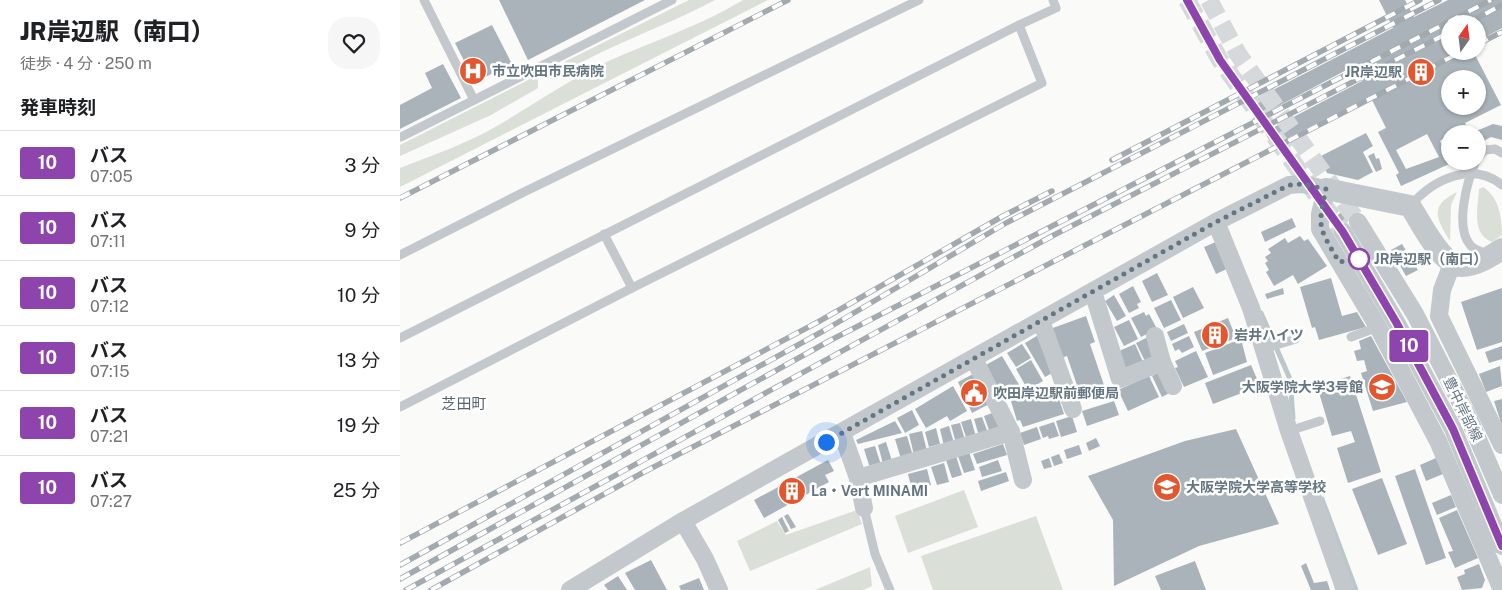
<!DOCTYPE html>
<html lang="ja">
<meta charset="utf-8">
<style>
:root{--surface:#fff;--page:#f6f6f6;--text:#202124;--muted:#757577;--line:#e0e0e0}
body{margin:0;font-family:"Public Sans","Noto Sans JP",sans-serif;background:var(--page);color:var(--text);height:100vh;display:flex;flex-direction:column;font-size:19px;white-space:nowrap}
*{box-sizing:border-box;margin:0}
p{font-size:16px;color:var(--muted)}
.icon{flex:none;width:28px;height:28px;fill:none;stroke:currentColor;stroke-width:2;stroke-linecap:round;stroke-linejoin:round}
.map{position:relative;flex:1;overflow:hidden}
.drawer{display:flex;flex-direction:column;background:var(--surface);width:400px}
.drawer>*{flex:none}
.badge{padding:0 10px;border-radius:4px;font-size:18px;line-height:32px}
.needle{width:32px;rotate:14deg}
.buttons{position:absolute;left:1041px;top:15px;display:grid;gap:10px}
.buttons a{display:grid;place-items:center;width:45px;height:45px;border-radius:50%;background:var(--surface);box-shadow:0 1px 4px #0004;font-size:25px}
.you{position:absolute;width:25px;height:25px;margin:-12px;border:4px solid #fff;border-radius:50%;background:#1a73e8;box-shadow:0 0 0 8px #1a73e833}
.map>.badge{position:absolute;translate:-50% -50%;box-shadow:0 0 0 2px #fff}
h2{padding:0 20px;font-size:19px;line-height:45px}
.round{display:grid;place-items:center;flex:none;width:52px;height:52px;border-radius:20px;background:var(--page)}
.overview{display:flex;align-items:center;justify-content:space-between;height:85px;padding:0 20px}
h1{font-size:24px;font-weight:800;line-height:38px}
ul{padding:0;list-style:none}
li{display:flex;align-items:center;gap:15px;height:65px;padding:0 20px;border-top:1px solid var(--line)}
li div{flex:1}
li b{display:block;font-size:19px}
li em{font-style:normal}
li .badge{min-width:55px;font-weight:700;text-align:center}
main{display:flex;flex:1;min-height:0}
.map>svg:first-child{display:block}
.green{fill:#dadfd7}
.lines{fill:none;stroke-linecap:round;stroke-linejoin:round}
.stream{stroke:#bbc7cb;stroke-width:5}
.building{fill:#aab3b9;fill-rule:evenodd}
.minor-tunnel{stroke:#d5d9db;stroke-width:18;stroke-dasharray:18 9;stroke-linecap:butt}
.service{stroke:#c3c8cc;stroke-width:9}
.minor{stroke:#c3c8cc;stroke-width:18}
.tertiary{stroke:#c3c8cc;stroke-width:22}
.rail-casing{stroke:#a2aab0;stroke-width:5.5}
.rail{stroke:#fff;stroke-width:4;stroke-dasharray:11;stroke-linecap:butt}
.line-casing{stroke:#fff;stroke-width:11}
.line{stroke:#8e44ad;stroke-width:8}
.walk{stroke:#657683;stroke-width:5;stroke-dasharray:0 9}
.stop-dot{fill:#fff;stroke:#8e44ad;stroke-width:2.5}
.labels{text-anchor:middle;stroke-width:5;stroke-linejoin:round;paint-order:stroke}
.poi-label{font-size:14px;font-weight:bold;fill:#657683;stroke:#fff;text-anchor:start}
.stop-label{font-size:14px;font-weight:bold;fill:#657683;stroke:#fff;text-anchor:start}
.street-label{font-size:14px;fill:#657683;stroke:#fff}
.neighbourhood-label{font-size:15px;fill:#57646e;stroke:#fff}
</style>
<main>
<section class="drawer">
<div class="overview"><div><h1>JR岸辺駅（南口）</h1><p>徒歩 · 4 分 · 250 m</p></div><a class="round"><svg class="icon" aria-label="heart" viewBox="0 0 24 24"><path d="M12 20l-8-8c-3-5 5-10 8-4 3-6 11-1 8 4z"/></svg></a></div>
<h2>発車時刻</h2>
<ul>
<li><span class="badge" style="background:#8e44ad;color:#fff">10</span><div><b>バス</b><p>07:05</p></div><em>3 分</em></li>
<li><span class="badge" style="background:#8e44ad;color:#fff">10</span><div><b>バス</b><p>07:11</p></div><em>9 分</em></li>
<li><span class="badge" style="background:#8e44ad;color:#fff">10</span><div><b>バス</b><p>07:12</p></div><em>10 分</em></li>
<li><span class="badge" style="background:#8e44ad;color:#fff">10</span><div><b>バス</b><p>07:15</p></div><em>13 分</em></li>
<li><span class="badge" style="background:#8e44ad;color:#fff">10</span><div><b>バス</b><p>07:21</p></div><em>19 分</em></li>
<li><span class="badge" style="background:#8e44ad;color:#fff">10</span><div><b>バス</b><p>07:27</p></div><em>25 分</em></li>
</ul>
</section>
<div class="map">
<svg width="1102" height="590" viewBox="0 0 1102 590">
<rect width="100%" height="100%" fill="#fafaf8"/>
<g class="green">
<path d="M289,0H315C261,29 203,46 152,80L148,70Z"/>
<path d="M343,0H368L0,187V168C33,155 66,144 97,126C131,106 163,84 198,66C246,43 297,28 343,0Z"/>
<polygon points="142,73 138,80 138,88 91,115 0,156 0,145"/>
<path d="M1083,187C1099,197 1102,218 1102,235L1092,242C1071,234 1078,208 1079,189Z"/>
<path d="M1057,192L1051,205L1050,241C1036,218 1029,206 1057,192Z"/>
<polygon points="564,490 578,527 508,553 495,516"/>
<polygon points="457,510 462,524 350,571 337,541 377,521 386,535"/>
<polygon points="636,516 663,590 533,590 521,556"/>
<polygon points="470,567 472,586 463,590 415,590"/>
</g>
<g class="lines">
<g class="stream">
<polyline points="861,313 890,379 893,418"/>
<polyline points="922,499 956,590"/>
</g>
</g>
<g class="building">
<polygon points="99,0 245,0 128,60"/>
<path d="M979,0H1005L1014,17L1048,0H1102V28L1078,41V24H1050V51H1073L1101,105L1065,123L1067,127L1060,131L1061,134H1050L1040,141L1046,153L1050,151V161H1056L1001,186L996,175L999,173L978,132L986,128L970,96L872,146L865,132L962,81L954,66L856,118L848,103L993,28ZM1050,79H1078V106H1050ZM1027,134L1039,157L1006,169L996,150Z"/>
<polygon points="92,25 112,64 75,82 55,43"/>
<polygon points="43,64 61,98 0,129 0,105 32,88 25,73"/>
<polygon points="1093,124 1102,126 1102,140 1091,137 1078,144 1078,134 1069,134"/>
<polygon points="966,133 973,146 963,152 973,172 958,180 927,173 919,157"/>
<polygon points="974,153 976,159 979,158 982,169 976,172 968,156"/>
<polygon points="945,210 951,219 936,229 930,220"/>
<polygon points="892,218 896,227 865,242 861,232"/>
<polygon points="900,236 904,241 908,239 927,266 898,284 893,275 874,286 866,272 869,270 865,263 868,261 865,257 871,253 868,249 885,238 888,243"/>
<polygon points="818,241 829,268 816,274 804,247"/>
<polygon points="1002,244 1018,270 1006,276 991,250"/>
<polygon points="757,273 768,295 752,302 742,281"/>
<polygon points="931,278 942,316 957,312 966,327 919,340 915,327 912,328 900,287"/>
<polygon points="733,286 741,302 737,304 739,308 729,313 719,294"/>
<polygon points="793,287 804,308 783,318 773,297"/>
<polygon points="883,288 884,294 867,299 865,294"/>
<polygon points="1102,288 1102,342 1077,350 1061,302"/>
<polygon points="714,295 726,316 717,321 705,301"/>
<polygon points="771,300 781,320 764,328 754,308"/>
<polygon points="744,312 746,316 749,314 757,329 741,337 731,318"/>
<polygon points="686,316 695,342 690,344 705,388 681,397 667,356 661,358 650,329"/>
<polygon points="828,318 836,338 802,351 794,332"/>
<polygon points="729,320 738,339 724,346 714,327"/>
<polygon points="784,324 788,333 771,341 767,332"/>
<polygon points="640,334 654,372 645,377 625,343"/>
<polygon points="789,336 794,347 782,353 779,349 775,351 772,344"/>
<polygon points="971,336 1007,402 973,411 961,373 967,371 964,360 957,361 954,351 961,349 959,341"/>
<polygon points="748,337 757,356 745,361 736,343"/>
<polygon points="841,339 847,362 813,375 805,353"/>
<polygon points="622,344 631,358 616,367 607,353"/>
<polygon points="735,344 743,362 725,370 717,352"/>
<polygon points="1102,346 1102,359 1089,363 1085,352"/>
<polygon points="796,351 808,377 784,387 775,368 778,367 775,361"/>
<polygon points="602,356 621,388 604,398 584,366"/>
<polygon points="631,360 643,381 628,390 616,369"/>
<polygon points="851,365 860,386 813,404 805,383"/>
<polygon points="1100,366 1102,386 1086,392 1079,374"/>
<polygon points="761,371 771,392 762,397 752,376"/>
<polygon points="575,373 591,403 572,413 558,382"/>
<polygon points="749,376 759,397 728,411 718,390"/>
<polygon points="950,376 981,472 948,483 937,448 955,442 951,431 932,436 917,386"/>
<polygon points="553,386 567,411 550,421 547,416 526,428 515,409"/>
<polygon points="655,387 664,414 623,427 620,420 617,421 611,401"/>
<polygon points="1102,399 1102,426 1094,401"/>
<polygon points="714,401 719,415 687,426 682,411"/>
<polygon points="512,410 519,425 505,433 497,418"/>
<polygon points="595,412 601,429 590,433 584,416"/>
<polygon points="672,416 677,432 661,437 656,421"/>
<polygon points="582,417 588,433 579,436 574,419"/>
<polygon points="571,419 576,437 567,440 561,422"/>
<polygon points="495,421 502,433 458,444 456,440"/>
<polygon points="654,422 659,436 649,439 648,436 643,438 639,427"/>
<polygon points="560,423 565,440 556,443 551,425"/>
<polygon points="549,426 554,443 544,446 540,429"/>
<polygon points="637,427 641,439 624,445 620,433"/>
<polygon points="536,428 540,444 529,447 525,432"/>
<polygon points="836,429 879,524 799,546 714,586 713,520 688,476 785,441"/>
<polygon points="522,431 527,451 514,455 509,434"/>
<polygon points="507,436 513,456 501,459 495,439"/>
<polygon points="696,438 700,446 689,451 686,443"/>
<polygon points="486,442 492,461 483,464 478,445"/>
<polygon points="603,444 607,455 577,464 573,454"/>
<polygon points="679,445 682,454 667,459 664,450"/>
<polygon points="475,446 481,465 470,468 464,449"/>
<polygon points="569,452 575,470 564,473 558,456"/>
<polygon points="659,454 663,463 654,466 651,457"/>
<polygon points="556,456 562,475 552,478 546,460"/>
<polygon points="649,458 652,467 644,469 641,461"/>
<polygon points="1036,458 1043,474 1026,481 1020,465"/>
<polygon points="428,460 434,471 425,475 429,482 364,518 354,500"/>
<polygon points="598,460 602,471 582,477 579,467"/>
<polygon points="544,463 549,482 537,485 531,467"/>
<polygon points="527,469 531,485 512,490 508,474"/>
<polygon points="1015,469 1046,558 1026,565 995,476"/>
<polygon points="606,472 609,481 581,491 578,481"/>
<polygon points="982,478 1007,544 978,555 952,489"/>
<polygon points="1051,495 1056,507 1037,515 1032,503"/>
<polygon points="1057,510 1078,558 1055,568 1048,552 1053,551 1039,518"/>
<polygon points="388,514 396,527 391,529 384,516"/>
<polygon points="382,517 389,531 385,533 378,520"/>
<polygon points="251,560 267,590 235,590 225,573"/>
<polygon points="795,561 806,590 761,590 755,576"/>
<polygon points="906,563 914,583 927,581 930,590 911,590 901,566"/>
<polygon points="1079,564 1085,580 1082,588 1062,590 1057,577 1065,574 1064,570"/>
<polygon points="218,576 227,590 208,590 204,585"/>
<polygon points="299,578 304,590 281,590 279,586"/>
</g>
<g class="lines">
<g class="minor-tunnel">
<polyline points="787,0 820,60 943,232"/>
<polyline points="809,0 838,54 958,222"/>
</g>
<g class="service">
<polyline points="24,0 74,100"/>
<polyline points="619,25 656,8 653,0"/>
<polyline points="1,137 272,0"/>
<polyline points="1078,157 1085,150 1095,149 1102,153"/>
<path d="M1076,161C1067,181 1054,228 1071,246C1075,250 1083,252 1088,255"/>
<path d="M1011,205C1033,180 1072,160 1102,185"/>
<polyline points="204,234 232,288"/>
<polyline points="0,255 124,192 519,0"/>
<polyline points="951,337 978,327"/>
<polyline points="0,338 619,25 642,83 232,288 0,407"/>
<polyline points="863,349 896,339"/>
<polyline points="889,431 920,421"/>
<polyline points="464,508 475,554 490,590"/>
</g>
<g class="minor">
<polyline points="816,222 851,308 889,431 945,590"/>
<polyline points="958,222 1015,314 1070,421 1102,495"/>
<polyline points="943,232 996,322 1053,429 1102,546"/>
<polyline points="1052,264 1042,290 1039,316 1102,445"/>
<polyline points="693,292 720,379 762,362"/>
<polyline points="641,321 673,409"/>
<polyline points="755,336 762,362 773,386"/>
<polyline points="574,359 611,432 623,480"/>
<polyline points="442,433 458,478 464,508"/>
<polyline points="458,478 611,432"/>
<polyline points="283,521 305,559 319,590"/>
<polyline points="170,590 283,521 816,222 889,185 902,184 926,189 920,214 920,229 978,327 1038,441 1102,590"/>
</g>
<path class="tertiary" d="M926,189L1010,206C1021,222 1041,266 1062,266C1076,266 1091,256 1102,249"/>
<g class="rail-casing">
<g id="rail">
<polyline points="1066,24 1102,5"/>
<polyline points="1078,44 1102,32"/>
<polyline points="712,160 1020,0"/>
<polyline points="0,198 388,0"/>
<polyline points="0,543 418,322 603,216 652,191"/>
<polyline points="0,565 425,330 606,223 1039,0"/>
<polyline points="0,579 431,340 1091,0"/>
<polyline points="6,590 654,235 1050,32"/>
<polyline points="31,590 244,472 1063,51"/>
</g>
</g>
<use href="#rail" class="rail"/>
</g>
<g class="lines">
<g class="line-casing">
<polyline id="line" points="787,0 820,60 943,232 996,322 1053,429 1102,546"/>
</g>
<use href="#line" class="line"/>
<path class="walk" d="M426,442L816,222L889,185L902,184L926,189C917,229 919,227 939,262L959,259"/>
</g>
<defs>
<g id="hospital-disc" transform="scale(1.4375)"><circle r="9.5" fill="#e4572e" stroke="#fff"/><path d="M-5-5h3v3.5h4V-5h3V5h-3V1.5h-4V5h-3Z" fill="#fff"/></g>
<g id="building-disc" transform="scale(1.4375)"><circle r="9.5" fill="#e4572e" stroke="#fff"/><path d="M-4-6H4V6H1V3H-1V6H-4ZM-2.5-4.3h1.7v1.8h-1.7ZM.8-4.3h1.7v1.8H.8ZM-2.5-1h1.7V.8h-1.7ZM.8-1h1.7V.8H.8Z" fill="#fff"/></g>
<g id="university-disc" transform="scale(1.4375)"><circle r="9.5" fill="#e4572e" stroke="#fff"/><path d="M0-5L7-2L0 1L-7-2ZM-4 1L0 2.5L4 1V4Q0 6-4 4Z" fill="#fff"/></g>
<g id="civic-disc" transform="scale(1.4375)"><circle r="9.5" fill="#e4572e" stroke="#fff"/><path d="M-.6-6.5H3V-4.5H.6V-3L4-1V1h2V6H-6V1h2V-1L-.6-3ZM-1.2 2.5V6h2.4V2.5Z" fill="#fff"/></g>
<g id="school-disc" transform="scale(1.4375)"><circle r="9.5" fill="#e4572e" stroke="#fff"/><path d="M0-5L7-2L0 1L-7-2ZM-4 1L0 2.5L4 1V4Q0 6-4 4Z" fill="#fff"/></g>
</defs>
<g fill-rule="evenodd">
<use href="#hospital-disc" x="73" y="71"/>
<use href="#building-disc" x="1021" y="72"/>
<use href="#building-disc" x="815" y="335"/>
<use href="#university-disc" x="982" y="387"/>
<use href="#civic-disc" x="574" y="393"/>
<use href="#school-disc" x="767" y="487"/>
<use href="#building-disc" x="392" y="491"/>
</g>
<circle class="stop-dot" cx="959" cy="259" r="10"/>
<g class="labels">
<g class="poi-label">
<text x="92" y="76">市立吹田市民病院</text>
<text x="1002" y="77" text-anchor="end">JR岸辺駅</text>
<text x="834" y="340">岩井ハイツ</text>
<text x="963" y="392" text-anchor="end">大阪学院大学3号館</text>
<text x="593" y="398">吹田岸辺駅前郵便局</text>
<text x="786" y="492">大阪学院大学高等学校</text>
<text x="411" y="496">La・Vert MINAMI</text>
</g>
<g class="stop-label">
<text x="974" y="264">JR岸辺駅（南口）</text>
</g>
<g class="street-label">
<text transform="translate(1063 409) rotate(64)" y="5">豊中岸部線</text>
</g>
<g class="neighbourhood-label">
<text x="64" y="409">芝田町</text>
</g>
</g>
</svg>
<div class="buttons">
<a><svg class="needle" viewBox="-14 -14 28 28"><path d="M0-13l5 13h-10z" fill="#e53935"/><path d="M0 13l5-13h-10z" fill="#757577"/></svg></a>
<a>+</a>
<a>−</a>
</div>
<div class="you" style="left:426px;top:442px"></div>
<b class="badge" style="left:1009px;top:346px;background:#8e44ad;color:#fff">10</b>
</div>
</main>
